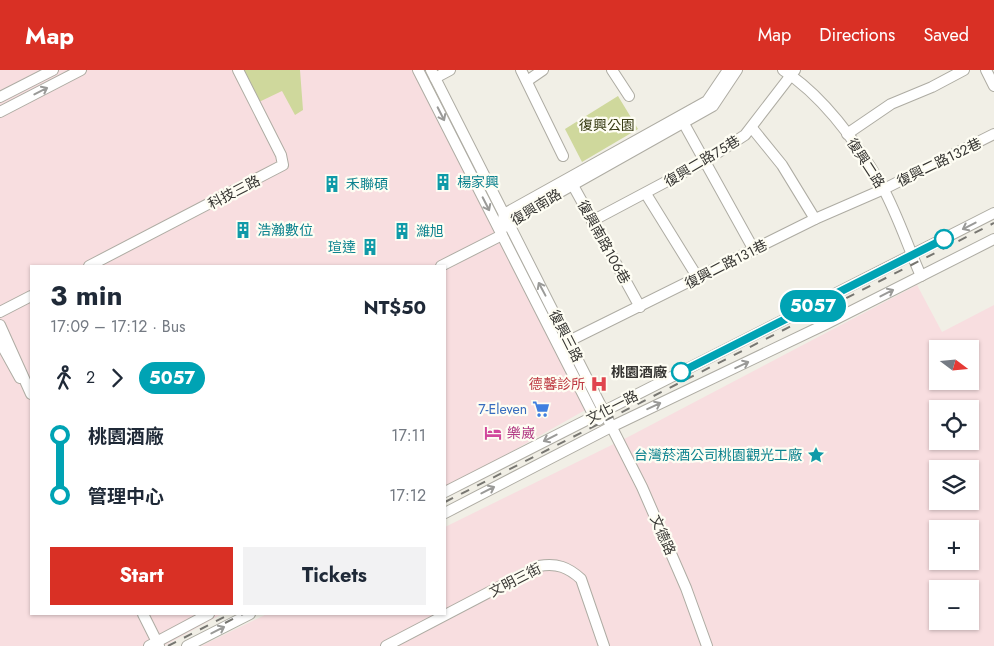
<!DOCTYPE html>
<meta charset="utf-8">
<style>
:root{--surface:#fff;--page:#f2f2f3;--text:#1f2937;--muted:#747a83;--accent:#d93025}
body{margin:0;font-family:Jost,"Noto Sans TC",sans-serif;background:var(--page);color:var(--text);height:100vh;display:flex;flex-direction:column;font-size:19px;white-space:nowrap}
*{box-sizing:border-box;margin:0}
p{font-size:16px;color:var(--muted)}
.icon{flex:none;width:28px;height:28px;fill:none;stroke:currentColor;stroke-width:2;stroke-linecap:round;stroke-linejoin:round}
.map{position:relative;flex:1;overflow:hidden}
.drawer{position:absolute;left:30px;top:195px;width:416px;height:350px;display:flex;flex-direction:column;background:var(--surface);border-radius:0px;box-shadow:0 1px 4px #0004}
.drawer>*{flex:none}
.badge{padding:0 10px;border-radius:16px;font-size:18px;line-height:32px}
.needle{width:32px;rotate:106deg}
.buttons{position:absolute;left:929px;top:270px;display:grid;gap:10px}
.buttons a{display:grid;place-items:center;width:50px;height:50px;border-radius:0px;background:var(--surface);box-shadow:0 1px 4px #0004;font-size:25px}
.map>.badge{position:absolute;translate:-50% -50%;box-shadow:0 0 0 2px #fff}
.legs{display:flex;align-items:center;gap:8px;height:55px;padding:0 20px;font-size:16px}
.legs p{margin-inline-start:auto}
.summary{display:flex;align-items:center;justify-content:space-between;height:85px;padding:0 20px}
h1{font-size:28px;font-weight:700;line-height:38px}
.primary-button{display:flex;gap:10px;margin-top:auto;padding:10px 20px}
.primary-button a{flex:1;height:58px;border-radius:0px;background:var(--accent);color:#fff;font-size:20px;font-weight:700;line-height:58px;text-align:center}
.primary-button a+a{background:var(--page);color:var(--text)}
ul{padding:0 20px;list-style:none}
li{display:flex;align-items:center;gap:18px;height:60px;font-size:19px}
li i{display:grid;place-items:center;width:8px;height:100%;margin:0 6px;background:currentColor}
li i::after{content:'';width:12px;height:12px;margin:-6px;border:4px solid;border-radius:50%;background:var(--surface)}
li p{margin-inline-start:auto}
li:first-child i{background:linear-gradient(#0000 50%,currentColor 0)}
li:last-child i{background:linear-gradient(currentColor 50%,#0000 0)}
header{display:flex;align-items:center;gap:30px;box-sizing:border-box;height:70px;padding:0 25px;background:var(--accent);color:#fff}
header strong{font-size:24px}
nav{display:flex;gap:28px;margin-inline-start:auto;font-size:18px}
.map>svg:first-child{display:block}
.industrial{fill:#f8dee0;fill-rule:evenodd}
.green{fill:#cfd89c}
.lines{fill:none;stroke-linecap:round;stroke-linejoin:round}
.minor-casing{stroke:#aeaca3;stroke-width:12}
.minor{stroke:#fff;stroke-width:10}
.rail{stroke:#777671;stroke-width:2;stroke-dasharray:9 9;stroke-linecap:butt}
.oneway{stroke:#9a9a98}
.line-1-casing{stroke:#fff;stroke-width:11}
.line-1{stroke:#00a3b4;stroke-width:8}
.stop-1-dot{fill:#fff;stroke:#00a3b4;stroke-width:2.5}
.labels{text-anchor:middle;stroke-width:4.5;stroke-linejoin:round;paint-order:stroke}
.park-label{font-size:14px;fill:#373b13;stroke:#fefdf3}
.street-label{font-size:14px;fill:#363532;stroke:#fefdf3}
.culture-label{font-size:14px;fill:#0d838f;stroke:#fefdf3;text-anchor:start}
.stop-label{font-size:14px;font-weight:bold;fill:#363532;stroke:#fefdf3;text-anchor:end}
.health-label{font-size:14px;fill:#be3a42;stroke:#fefdf3;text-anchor:end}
.shop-label{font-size:14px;fill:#366cbe;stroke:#fefdf3;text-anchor:end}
.hotel-label{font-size:14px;fill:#b23c85;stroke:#fefdf3;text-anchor:start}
</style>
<header>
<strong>Map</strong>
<nav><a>Map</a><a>Directions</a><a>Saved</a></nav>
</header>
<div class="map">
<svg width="994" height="576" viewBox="0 0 994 576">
<rect width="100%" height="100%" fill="#f1efe6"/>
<g class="industrial">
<polygon points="0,0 430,0 596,334 445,419 445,196 31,196 31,544 222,544 164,576 0,576"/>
<path d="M917,215L942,262L994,235V576H201L267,544H445V457L630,366ZM938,279H970V311H938ZM938,339H970V371H938ZM938,399H970V431H938ZM938,459H970V491H938ZM938,519H970V551H938Z"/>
</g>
<g class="green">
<polygon points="244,0 300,0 303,40 295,45 282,21 259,32"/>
<polygon points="618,26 638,59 582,92 565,59"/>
</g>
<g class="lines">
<g class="minor-casing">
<g id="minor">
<polyline points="418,0 594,346 599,350"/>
<polyline points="431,0 642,417 686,518 707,576"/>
<polyline points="521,0 563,86"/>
<polyline points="612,0 629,26"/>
<path d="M783,0C826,28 858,74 883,118C898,146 908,177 921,206"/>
<polyline points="986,0 994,16"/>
<polyline points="435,8 450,0"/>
<polyline points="527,11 543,0"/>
<polyline points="0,27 53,0"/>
<polyline points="0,42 81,0"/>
<polyline points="683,52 754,180"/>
<polyline points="752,58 782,95 815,149"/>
<polyline points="847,64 891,34 932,17 964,0"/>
<polyline points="570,110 640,237"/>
<polyline points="646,124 698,208"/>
<polyline points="503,149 504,144 707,31 728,0"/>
<polyline points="592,151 705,91 745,65 795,0"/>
<polyline points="505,157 507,152 713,36 737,0"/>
<polyline points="89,196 283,95 281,85 238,0"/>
<polyline points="441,196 502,165"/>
<polyline points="0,242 31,226"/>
<polyline points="0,255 31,324"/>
<polyline points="569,271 815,149 884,119 994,64"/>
<polyline points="0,272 20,308"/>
<polyline points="445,422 994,143"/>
<polyline points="445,443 611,357 826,254 994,169"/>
<polyline points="143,544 159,576"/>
<polyline points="149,576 209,544"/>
<polyline points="187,576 250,544"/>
<path d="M386,576L539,496C557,493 568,497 581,509L604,576"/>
</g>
</g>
<use href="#minor" class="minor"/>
<g class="rail">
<polyline points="445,432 994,153"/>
<polyline points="225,553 243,544"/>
<polyline points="168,576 230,544"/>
</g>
</g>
<defs><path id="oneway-shaft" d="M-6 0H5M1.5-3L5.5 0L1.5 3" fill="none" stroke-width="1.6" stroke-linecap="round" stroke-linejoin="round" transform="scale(1.25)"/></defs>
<g class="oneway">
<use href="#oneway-shaft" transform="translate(41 21) rotate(-27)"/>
<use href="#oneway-shaft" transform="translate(441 44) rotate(63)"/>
<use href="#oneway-shaft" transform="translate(486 134) rotate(63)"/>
<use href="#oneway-shaft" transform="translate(969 156) rotate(153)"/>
<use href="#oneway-shaft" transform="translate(542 219) rotate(-118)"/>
<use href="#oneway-shaft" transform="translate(887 223) rotate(-27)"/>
<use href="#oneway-shaft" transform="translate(742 295) rotate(-25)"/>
<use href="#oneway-shaft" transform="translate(654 336) rotate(-25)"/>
<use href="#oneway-shaft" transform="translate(550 368) rotate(153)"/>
<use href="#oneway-shaft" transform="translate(488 420) rotate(-27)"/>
<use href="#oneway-shaft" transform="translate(218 560) rotate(-27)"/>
</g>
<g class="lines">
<g class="line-1-casing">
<polyline id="line-1" points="681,302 944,169"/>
</g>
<use href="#line-1" class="line-1"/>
</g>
<defs>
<g id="building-bare" transform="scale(1.35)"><path d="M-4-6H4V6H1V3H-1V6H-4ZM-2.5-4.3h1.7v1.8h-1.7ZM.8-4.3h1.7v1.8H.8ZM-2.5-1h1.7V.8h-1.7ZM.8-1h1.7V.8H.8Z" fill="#0f9aa8" stroke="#fefdf3" stroke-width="2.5" paint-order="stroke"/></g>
<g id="hospital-bare" transform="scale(1.35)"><path d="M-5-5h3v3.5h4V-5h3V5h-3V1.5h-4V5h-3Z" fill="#e0444e" stroke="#fefdf3" stroke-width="2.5" paint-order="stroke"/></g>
<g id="supermarket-bare" transform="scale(1.35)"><path d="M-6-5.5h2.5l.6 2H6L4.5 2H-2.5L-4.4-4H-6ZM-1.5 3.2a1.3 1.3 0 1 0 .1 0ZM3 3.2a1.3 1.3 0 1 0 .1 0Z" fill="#3f7fe0" stroke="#fefdf3" stroke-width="2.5" paint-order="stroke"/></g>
<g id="hotel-bare" transform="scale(1.35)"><path d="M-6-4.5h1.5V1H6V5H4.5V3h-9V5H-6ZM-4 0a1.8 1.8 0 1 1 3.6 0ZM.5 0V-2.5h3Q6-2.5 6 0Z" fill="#d1479c" stroke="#fefdf3" stroke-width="2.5" paint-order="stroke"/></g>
<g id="sight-bare" transform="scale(1.35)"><path d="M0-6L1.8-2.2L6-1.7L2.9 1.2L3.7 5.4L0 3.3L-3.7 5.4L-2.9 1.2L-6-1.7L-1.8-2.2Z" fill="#0f9aa8" stroke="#fefdf3" stroke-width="2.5" paint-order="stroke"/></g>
</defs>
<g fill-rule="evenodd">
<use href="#building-bare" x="443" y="112"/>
<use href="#building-bare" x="332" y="114"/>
<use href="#building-bare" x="243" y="160"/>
<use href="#building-bare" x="402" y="161"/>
<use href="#building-bare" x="370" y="177"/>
<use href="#hospital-bare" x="599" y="314"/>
<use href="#supermarket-bare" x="541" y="339"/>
<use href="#hotel-bare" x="493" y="363"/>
<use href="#sight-bare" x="816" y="385"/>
</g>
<g class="stop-1-dot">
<circle cx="944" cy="169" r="9"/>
<circle cx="681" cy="302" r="9"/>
</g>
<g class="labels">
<g class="park-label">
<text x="607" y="60">復興公園</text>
</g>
<g class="street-label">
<text transform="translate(702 91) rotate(-31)" y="5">復興二路75巷</text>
<text transform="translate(939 92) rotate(-26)" y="5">復興二路132巷</text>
<text transform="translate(866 93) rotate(57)" y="5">復興二路</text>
<text transform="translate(234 122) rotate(-27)" y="5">科技三路</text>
<text transform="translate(536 137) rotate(-31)" y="5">復興南路</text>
<text transform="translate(604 172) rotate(61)" y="5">復興南路106巷</text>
<text transform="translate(726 194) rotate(-27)" y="5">復興二路131巷</text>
<text transform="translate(566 266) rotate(63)" y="5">復興三路</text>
<text transform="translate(612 337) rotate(-27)" y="5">文化一路</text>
<text transform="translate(663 465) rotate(66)" y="5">文德路</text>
<text transform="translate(515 510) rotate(-27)" y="5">文明三街</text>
</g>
<g class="culture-label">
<text x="457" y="117">楊家興</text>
<text x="346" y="119">禾聯碩</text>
<text x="257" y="165">浩瀚數位</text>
<text x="416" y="166">濰旭</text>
<text x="356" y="182" text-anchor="end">瑄達</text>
<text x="802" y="390" text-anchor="end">台灣菸酒公司桃園觀光工廠</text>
</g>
<g class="stop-label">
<text x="667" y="307">桃園酒廠</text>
</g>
<g class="health-label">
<text x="585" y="319">德馨診所</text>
</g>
<g class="shop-label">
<text x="527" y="344">7-Eleven</text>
</g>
<g class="hotel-label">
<text x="507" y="368">樂崴</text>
</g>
</g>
</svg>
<div class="buttons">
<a><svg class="needle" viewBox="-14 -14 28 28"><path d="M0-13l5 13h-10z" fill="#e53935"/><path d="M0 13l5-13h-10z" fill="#747a83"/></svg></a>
<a><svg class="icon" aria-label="locate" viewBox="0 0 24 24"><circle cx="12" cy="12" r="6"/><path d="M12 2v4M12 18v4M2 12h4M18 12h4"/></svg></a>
<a><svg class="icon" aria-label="layers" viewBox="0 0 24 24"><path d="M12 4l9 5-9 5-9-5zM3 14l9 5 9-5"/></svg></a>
<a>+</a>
<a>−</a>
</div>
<b class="badge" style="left:813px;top:236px;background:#00a3b4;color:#fff">5057</b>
<section class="drawer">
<div class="summary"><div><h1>3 min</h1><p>17:09 – 17:12 · Bus</p></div><b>NT$50</b></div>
<div class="legs"><svg class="icon" aria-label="walk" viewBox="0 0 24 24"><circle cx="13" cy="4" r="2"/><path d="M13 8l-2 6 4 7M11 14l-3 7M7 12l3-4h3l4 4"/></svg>2<svg class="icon" aria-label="forward" viewBox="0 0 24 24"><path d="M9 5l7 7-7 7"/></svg><b class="badge" style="background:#00a3b4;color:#fff">5057</b></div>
<ul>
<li><i style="color:#00a3b4"></i><b>桃園酒廠</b><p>17:11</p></li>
<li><i style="color:#00a3b4"></i><b>管理中心</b><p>17:12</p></li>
</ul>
<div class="primary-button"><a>Start</a><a>Tickets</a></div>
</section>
</div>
